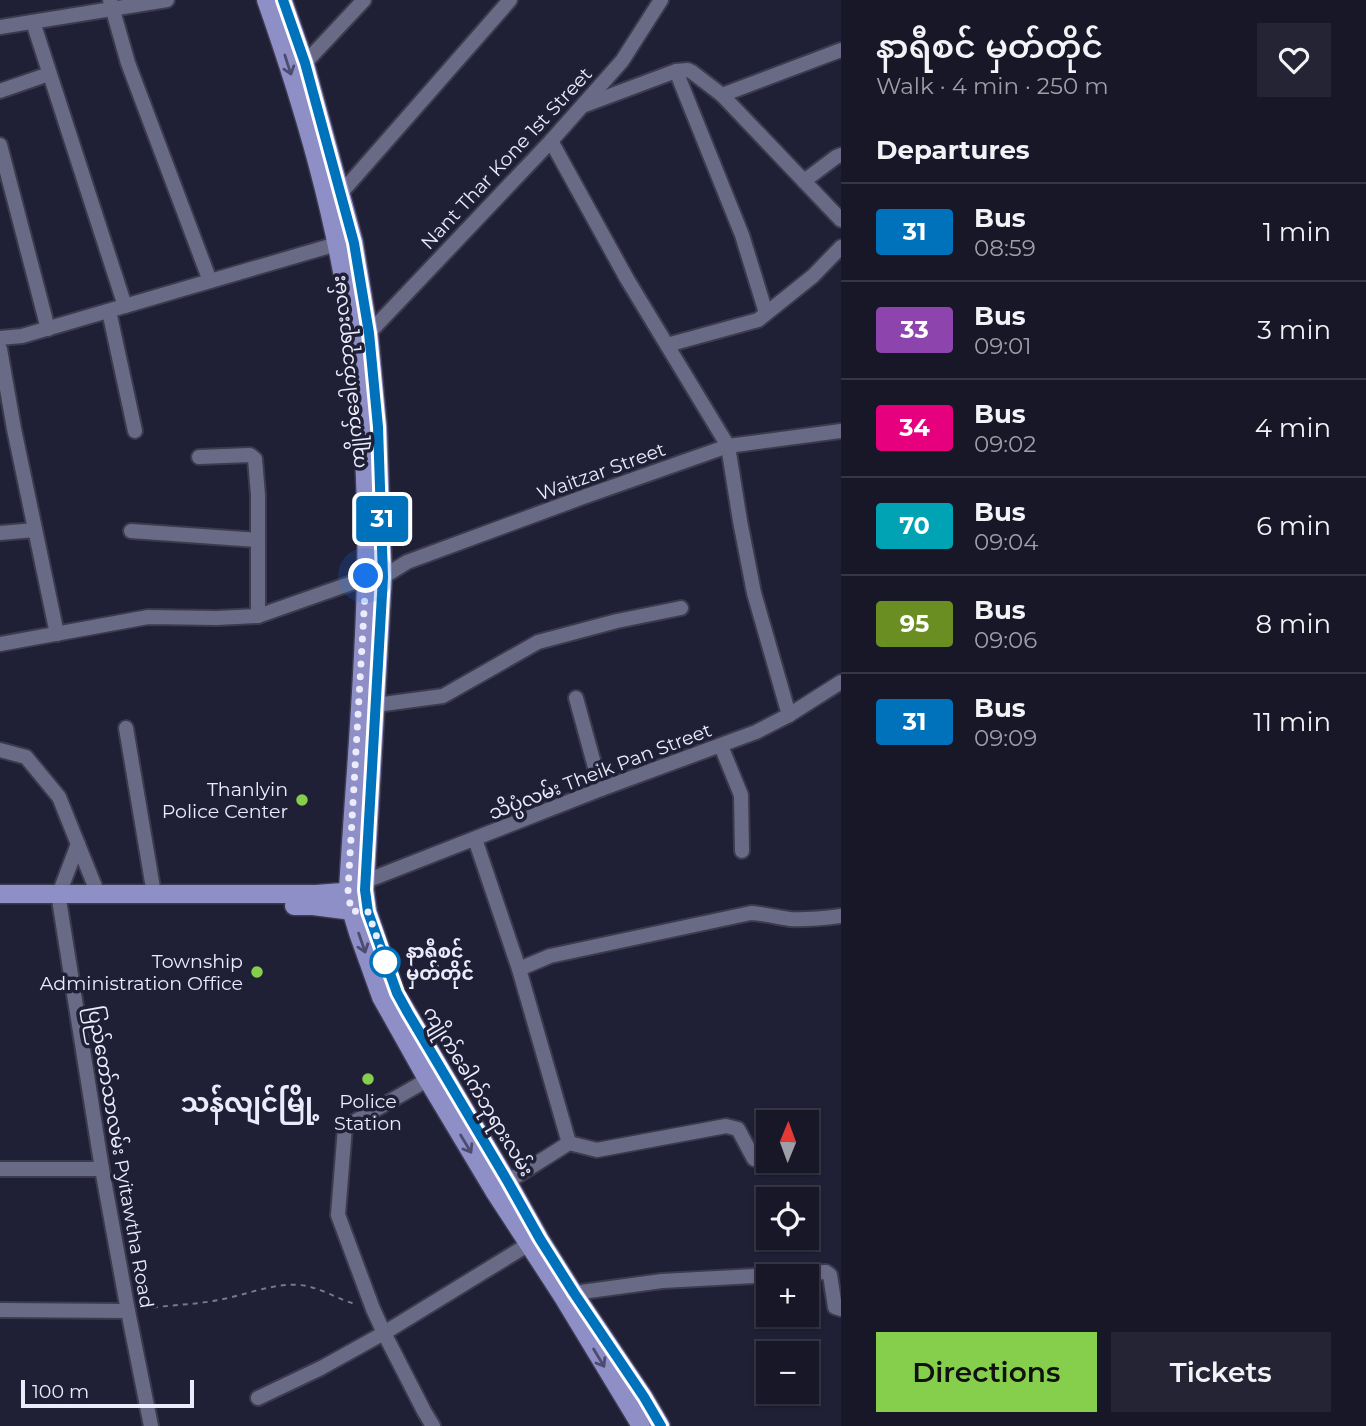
<!DOCTYPE html>
<meta charset="utf-8">
<style>
:root{--surface:#171728;--page:#242434;--text:#f1f3f6;--muted:#9e9fa8;--line:#363645;--accent:#86cf4c}
body{margin:0;font-family:Montserrat,"Noto Sans Myanmar",sans-serif;background:var(--page);color:var(--text);height:100vh;display:flex;flex-direction:column;font-size:26px;white-space:nowrap}
*{box-sizing:border-box;margin:0}
p{font-size:23px;color:var(--muted)}
.icon{flex:none;width:38px;height:38px;fill:none;stroke:currentColor;stroke-width:2;stroke-linecap:round;stroke-linejoin:round}
.map{position:relative;flex:1;overflow:hidden}
.details{display:flex;flex-direction:column;background:var(--surface);width:525px}
.details>*{flex:none}
.badge{padding:0 14px;border-radius:5px;font-size:24px;line-height:46px}
.needle{width:46px;rotate:1deg}
.tools{position:absolute;left:756px;top:1110px;display:grid;gap:14px}
.tools a{display:grid;place-items:center;width:63px;height:63px;border-radius:0px;background:var(--surface);box-shadow:0 2px 5px #0004,0 0 0 2px var(--line);font-size:35px}
.scale{position:absolute;left:21px;bottom:18px;width:173px;box-sizing:border-box;padding-left:7px;border:4px solid #ebebfb;border-top:0;font-size:19px;line-height:24px;white-space:nowrap;color:#ebebfb;-webkit-text-stroke:5px #1f1f36;paint-order:stroke}
.you{position:absolute;width:35px;height:35px;margin:-18px;border:5px solid #fff;border-radius:50%;background:#1a73e8;box-shadow:0 0 0 10px #1a73e833}
.map>.badge{position:absolute;translate:-50% -50%;box-shadow:0 0 0 4px #fff}
h2{padding:0 35px;font-size:26px;line-height:63px}
.round{display:grid;place-items:center;flex:none;width:74px;height:74px;border-radius:0px;background:var(--page)}
.headline{display:flex;align-items:center;justify-content:space-between;height:119px;padding:0 35px}
h1{font-size:33px;font-weight:600;line-height:52px}
.action{display:flex;gap:14px;margin-top:auto;padding:14px 35px}
.action a{flex:1;height:80px;border-radius:0px;background:var(--accent);color:#111;font-size:28px;font-weight:600;line-height:80px;text-align:center}
.action a+a{background:var(--page);color:var(--text)}
ul{padding:0;list-style:none}
li{display:flex;align-items:center;gap:21px;height:98px;padding:0 35px;border-top:2px solid var(--line)}
li div{flex:1}
li b{display:block;font-size:26px}
li em{font-style:normal}
li .badge{min-width:77px;font-weight:700;text-align:center}
main{display:flex;flex:1;min-height:0}
.map>svg:first-child{display:block}
.lines{fill:none;stroke-linecap:round;stroke-linejoin:round}
.minor-casing{stroke:#3c3a4e;stroke-width:18}
.major-casing{stroke:#3c3a4e;stroke-width:21}
.path{stroke:#78788c;stroke-width:2;stroke-dasharray:5 5;stroke-linecap:butt}
.minor{stroke:#696a85;stroke-width:14}
.major{stroke:#8f8fc8;stroke-width:18}
.oneway{stroke:#4c4c70}
.line-casing{stroke:#fff;stroke-width:16}
.line{stroke:#0072bc;stroke-width:10}
.walk{stroke:#ebebfb;stroke-width:7;stroke-dasharray:0 12.6}
.poi-dot{fill:#86cf4c;stroke:#1f1f36;stroke-width:2.5}
.stop-dot{fill:#fff;stroke:#0072bc;stroke-width:3.5}
.labels{text-anchor:middle;stroke-width:7;stroke-linejoin:round;paint-order:stroke}
.street-label{font-size:19px;fill:#ebebfb;stroke:#1f1f36}
.poi-label{font-size:19px;fill:#ebebfb;stroke:#1f1f36;text-anchor:end}
.stop-label{font-size:19px;font-weight:bold;fill:#ebebfb;stroke:#1f1f36;text-anchor:start}
.district-label{font-size:26px;font-weight:bold;fill:#ebebfb;stroke:#1f1f36}
</style>
<main>
<div class="map">
<svg width="841" height="1426" viewBox="0 0 841 1426">
<rect width="100%" height="100%" fill="#1f1f36"/>
<g class="lines">
<g class="minor-casing">
<g id="minor">
<polyline points="110,0 128,63 210,281"/>
<polyline points="33,22 125,306"/>
<polyline points="0,27 167,0"/>
<polyline points="305,63 364,0"/>
<polyline points="676,71 742,235 766,313"/>
<polyline points="0,91 49,74"/>
<polyline points="722,95 841,50"/>
<polyline points="585,105 676,71 688,70 692,72 722,95 841,220"/>
<polyline points="551,141 627,279 728,446 740,521 754,593 789,715"/>
<polyline points="0,145 48,329"/>
<polyline points="804,181 836,157 841,155"/>
<polyline points="341,193 510,0"/>
<polyline points="109,311 135,431"/>
<polyline points="369,333 551,141 622,61 661,0"/>
<polyline points="0,338 22,336 337,244"/>
<polyline points="667,345 758,320 813,276 841,247"/>
<polyline points="0,349 14,429 57,634"/>
<polyline points="199,457 250,455 255,459 258,495 258,616"/>
<polyline points="131,531 258,540"/>
<polyline points="0,533 35,530"/>
<polyline points="383,577 407,562 586,496 728,446 841,431"/>
<polyline points="0,644 148,617 217,618 258,616 366,578"/>
<polyline points="576,698 601,789"/>
<polyline points="376,705 443,696 538,642 617,621 681,608"/>
<polyline points="126,728 154,894"/>
<polyline points="721,746 741,795 742,851"/>
<polyline points="0,750 26,757 59,797 98,894"/>
<polyline points="475,839 519,969 569,1143"/>
<polyline points="78,844 59,894 60,906 102,1169 128,1311 151,1426"/>
<polyline points="366,881 601,789 756,732 789,715 841,682"/>
<path d="M519,969L550,956L751,913C765,914 777,917 790,919C807,920 825,918 841,916"/>
<polyline points="0,1169 102,1169"/>
<polyline points="501,1186 569,1143 597,1150 726,1126 738,1129 754,1159"/>
<polyline points="574,1293 662,1281 826,1272 830,1275 835,1307 841,1309"/>
<polyline points="0,1310 128,1311"/>
<polyline points="258,1398 321,1368 384,1333 529,1244"/>
<polyline points="433,1426 424,1411 384,1333 373,1309 338,1215 345,1127 434,1076"/>
</g>
</g>
<g class="major-casing">
<g id="major">
<path d="M266,0C304,108 337,220 352,334C363,414 368,496 366,577C364,682 354,786 348,890L351,910L358,933L381,997L427,1079L494,1191L563,1297L641,1426"/>
<polyline points="283,0 305,63 354,242 369,333 378,427 383,577 365,890 368,912 396,993 508,1182 540,1239 574,1293 644,1397 661,1426"/>
<polyline points="0,894 316,894 342,892 357,886"/>
<polyline points="294,906 313,906 360,912"/>
</g>
</g>
<path class="path" d="M143,1309C166,1305 190,1305 213,1301C241,1297 270,1283 299,1285C318,1286 337,1299 355,1304"/>
<use href="#minor" class="minor"/>
<use href="#major" class="major"/>
</g>
<defs><path id="oneway-shaft" d="M-6 0H5M1.5-3L5.5 0L1.5 3" fill="none" stroke-width="1.6" stroke-linecap="round" stroke-linejoin="round" transform="scale(1.75)"/></defs>
<g class="oneway">
<use href="#oneway-shaft" transform="translate(288 65) rotate(72)"/>
<use href="#oneway-shaft" transform="translate(362 943) rotate(71)"/>
<use href="#oneway-shaft" transform="translate(466 1144) rotate(59)"/>
<use href="#oneway-shaft" transform="translate(599 1358) rotate(59)"/>
</g>
<g class="lines">
<g class="line-casing">
<polyline id="line" points="283,0 305,63 354,243 369,333 378,427 383,577 365,890 368,912 397,993 408,1013 508,1182 540,1239 574,1293 644,1397 661,1426"/>
</g>
<use href="#line" class="line"/>
<polyline class="walk" points="366,576 348,890 351,911 368,912 389,972 385,962"/>
</g>
<g class="poi-dot">
<circle cx="302" cy="800" r="7"/>
<circle cx="257" cy="972" r="7"/>
<circle cx="368" cy="1079" r="7"/>
</g>
<circle class="stop-dot" cx="385" cy="962" r="14"/>
<g class="labels">
<g class="street-label">
<text transform="translate(506 158) rotate(-47)" y="7">Nant Thar Kone 1st Street</text>
<text transform="translate(348 372) rotate(-96)" y="7">ကျိုက်ခေါက်ဘုရားလမ်း</text>
<text transform="translate(601 471) rotate(-20)" y="7">Waitzar Street</text>
<text transform="translate(600 771) rotate(-21)" y="7">သိပ္ပံလမ်း Theik Pan Street</text>
<text transform="translate(479 1091) rotate(59)" y="7">ကျိုက်ခေါက်ဘုရားလမ်း</text>
<text transform="translate(121 1157) rotate(80)" y="7">ပြည်တော်သာလမ်း Pyitawtha Road</text>
</g>
<g class="poi-label">
<text x="288" y="796">Thanlyin<tspan x="288" dy="22">Police Center</tspan></text>
<text x="243" y="968">Township<tspan x="243" dy="22">Administration Office</tspan></text>
<text x="368" y="1108" text-anchor="middle">Police<tspan x="368" dy="22">Station</tspan></text>
</g>
<g class="stop-label">
<text x="406" y="958">နာရီစင်<tspan x="406" dy="22">မှတ်တိုင်</tspan></text>
</g>
<g class="district-label">
<text x="250" y="1112">သန်လျင်မြို့</text>
</g>
</g>
</svg>
<div class="tools">
<a><svg class="needle" viewBox="-14 -14 28 28"><path d="M0-13l5 13h-10z" fill="#e53935"/><path d="M0 13l5-13h-10z" fill="#9e9fa8"/></svg></a>
<a><svg class="icon" aria-label="locate" viewBox="0 0 24 24"><circle cx="12" cy="12" r="6"/><path d="M12 2v4M12 18v4M2 12h4M18 12h4"/></svg></a>
<a>+</a>
<a>−</a>
</div>
<div class="scale">100 m</div>
<div class="you" style="left:366px;top:576px"></div>
<b class="badge" style="left:382px;top:519px;background:#0072bc;color:#fff">31</b>
</div>
<section class="details">
<div class="headline"><div><h1>နာရီစင် မှတ်တိုင်</h1><p>Walk · 4 min · 250 m</p></div><a class="round"><svg class="icon" aria-label="heart" viewBox="0 0 24 24"><path d="M12 20l-8-8c-3-5 5-10 8-4 3-6 11-1 8 4z"/></svg></a></div>
<h2>Departures</h2>
<ul>
<li><span class="badge" style="background:#0072bc;color:#fff">31</span><div><b>Bus</b><p>08:59</p></div><em>1 min</em></li>
<li><span class="badge" style="background:#8e44ad;color:#fff">33</span><div><b>Bus</b><p>09:01</p></div><em>3 min</em></li>
<li><span class="badge" style="background:#e6007e;color:#fff">34</span><div><b>Bus</b><p>09:02</p></div><em>4 min</em></li>
<li><span class="badge" style="background:#00a3b4;color:#fff">70</span><div><b>Bus</b><p>09:04</p></div><em>6 min</em></li>
<li><span class="badge" style="background:#6b8e23;color:#fff">95</span><div><b>Bus</b><p>09:06</p></div><em>8 min</em></li>
<li><span class="badge" style="background:#0072bc;color:#fff">31</span><div><b>Bus</b><p>09:09</p></div><em>11 min</em></li>
</ul>
<div class="action"><a>Directions</a><a>Tickets</a></div>
</section>
</main>
